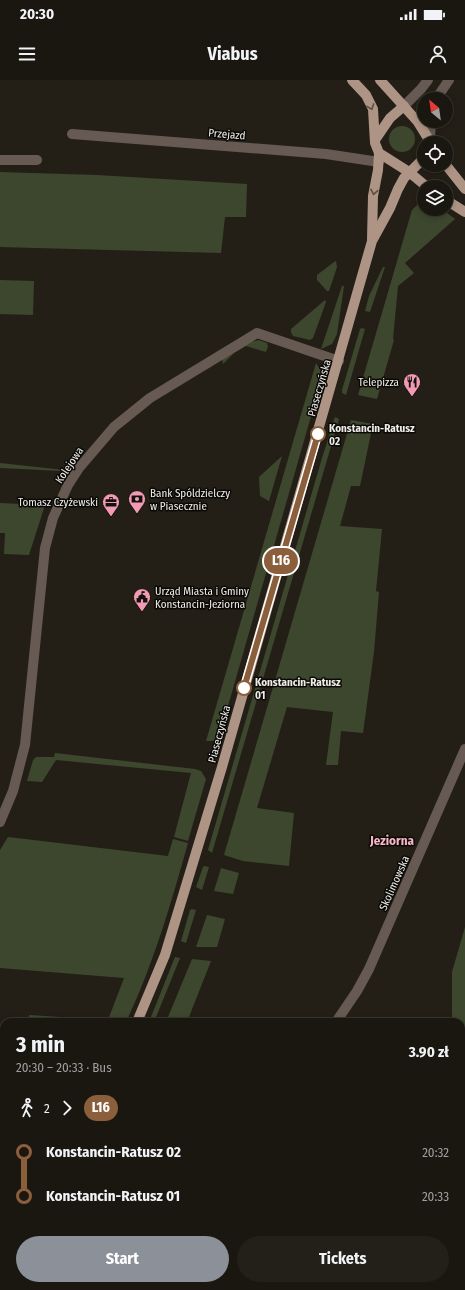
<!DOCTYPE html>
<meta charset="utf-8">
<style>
:root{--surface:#1a1711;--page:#23201a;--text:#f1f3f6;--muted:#9f9f9f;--line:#383631;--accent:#8c9099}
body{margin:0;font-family:"Fira Sans Condensed",sans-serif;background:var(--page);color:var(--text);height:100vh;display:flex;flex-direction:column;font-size:15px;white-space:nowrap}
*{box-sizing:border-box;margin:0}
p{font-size:13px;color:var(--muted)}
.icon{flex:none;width:22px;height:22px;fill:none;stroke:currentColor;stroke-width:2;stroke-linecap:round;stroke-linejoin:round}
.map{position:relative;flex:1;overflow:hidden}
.side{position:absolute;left:0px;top:938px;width:465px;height:272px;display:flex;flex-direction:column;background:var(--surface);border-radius:12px 12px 0 0;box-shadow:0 2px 6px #0003,0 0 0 1px var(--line)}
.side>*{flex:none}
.badge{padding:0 8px;border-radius:13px;font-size:14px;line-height:26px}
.needle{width:26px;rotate:331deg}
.controls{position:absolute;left:417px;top:12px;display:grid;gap:8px}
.controls a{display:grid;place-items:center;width:36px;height:36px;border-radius:50%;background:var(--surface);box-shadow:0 2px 6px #0003,0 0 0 1px var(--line);font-size:20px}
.map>.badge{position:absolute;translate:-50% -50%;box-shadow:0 0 0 2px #fff}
.legs{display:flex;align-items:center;gap:6px;height:44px;padding:0 16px;font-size:13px}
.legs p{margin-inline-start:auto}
.summary{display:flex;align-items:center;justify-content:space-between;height:68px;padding:0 16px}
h1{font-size:22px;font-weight:700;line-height:30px}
.action{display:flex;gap:8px;margin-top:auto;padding:8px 16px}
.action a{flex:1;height:46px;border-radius:24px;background:var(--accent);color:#fff;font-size:16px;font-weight:700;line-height:46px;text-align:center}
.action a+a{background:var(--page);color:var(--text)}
ul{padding:0 16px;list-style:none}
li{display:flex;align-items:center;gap:14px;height:44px;font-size:15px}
li i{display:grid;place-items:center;width:6px;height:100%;margin:0 5px;background:currentColor}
li i::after{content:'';width:10px;height:10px;margin:-5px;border:3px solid;border-radius:50%;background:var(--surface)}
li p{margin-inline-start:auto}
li:first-child i{background:linear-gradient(#0000 50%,currentColor 0)}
li:last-child i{background:linear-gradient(currentColor 50%,#0000 0)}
.status{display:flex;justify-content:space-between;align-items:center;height:28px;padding:0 20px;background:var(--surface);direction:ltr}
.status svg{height:11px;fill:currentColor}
header{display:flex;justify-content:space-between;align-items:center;height:52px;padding:0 16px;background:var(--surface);font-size:18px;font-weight:700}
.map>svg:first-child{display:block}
.green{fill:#3d472e}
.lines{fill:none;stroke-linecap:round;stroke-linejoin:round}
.minor{stroke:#665a52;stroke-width:10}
.major{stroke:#ae9484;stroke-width:10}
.oneway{stroke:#5c4e45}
.line-1-casing{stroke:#fff;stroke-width:9}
.line-1{stroke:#8b5e3c;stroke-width:6}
.stop-1-dot{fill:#fff;stroke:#8b5e3c;stroke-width:2}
.labels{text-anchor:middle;stroke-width:3;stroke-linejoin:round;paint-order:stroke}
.street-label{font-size:11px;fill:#f0ede8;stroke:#0a0906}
.poi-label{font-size:11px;fill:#f0ede8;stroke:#0a0906;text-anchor:end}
.stop-label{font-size:11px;font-weight:bold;fill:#f0ede8;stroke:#0a0906;text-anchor:start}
.quarter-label{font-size:13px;font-weight:bold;fill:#f7b4c5;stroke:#0a0906}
</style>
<div class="status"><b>20:30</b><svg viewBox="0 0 49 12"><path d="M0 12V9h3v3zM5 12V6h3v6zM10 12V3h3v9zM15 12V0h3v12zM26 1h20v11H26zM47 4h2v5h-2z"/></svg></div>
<header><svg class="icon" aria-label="menu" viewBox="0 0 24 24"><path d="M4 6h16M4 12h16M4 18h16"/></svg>Viabus<svg class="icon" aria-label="person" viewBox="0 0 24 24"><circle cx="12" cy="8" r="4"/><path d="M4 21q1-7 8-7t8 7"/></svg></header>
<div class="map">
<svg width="465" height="1210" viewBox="0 0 465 1210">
<rect width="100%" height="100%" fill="#231f17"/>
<g class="green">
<circle cx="402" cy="59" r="13"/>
<polygon points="0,92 97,95 247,104 246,137 225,137 221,173 0,167"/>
<polygon points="424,120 424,129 442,129 455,139 405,183 414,193 398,206 393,259 394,260 377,319 358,315 412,130 421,121"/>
<polygon points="336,181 337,187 329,211 327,211 317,200 317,195 334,182"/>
<polygon points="383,187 385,187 370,232 365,231 369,216"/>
<polygon points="0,200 34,201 33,235 0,234"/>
<polygon points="342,206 344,206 337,254 332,264 321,269"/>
<polygon points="325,220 326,222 313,258 310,260 293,256 291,252 291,249"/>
<polygon points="362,248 365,249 346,315 342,313 342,310 360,249"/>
<polygon points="259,260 267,263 268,267 266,272 246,266 234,273 223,284 222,279 251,262"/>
<polygon points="316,283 322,292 322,298 218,661 206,661"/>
<polygon points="335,337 339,339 212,773 208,770 322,378"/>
<polygon points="351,340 373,344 360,406 351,406 340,446 382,449 376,511 379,512 374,572 363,653 341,651 338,685 326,685 333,632 287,627 257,728 294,733 289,786 243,781 224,775"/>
<polygon points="282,376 269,421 260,416 259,397"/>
<polygon points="0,383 64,390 62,391 0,388"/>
<polygon points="0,423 45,425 29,475 4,474 5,453 0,453"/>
<polygon points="55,673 195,689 201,691 206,699 188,761 174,757 191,693 56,680 42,702 27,701 33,680 36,677 54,677"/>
<path d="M8,757L168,776L173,759L188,763C171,824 153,885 126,942H28L29,935L108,940L124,898L0,888V770Z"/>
<polygon points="204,786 209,787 202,810 196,807 203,787"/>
<polygon points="221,788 239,793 233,814 214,811"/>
<polygon points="192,829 196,830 186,863 181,861 190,830"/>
<polygon points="207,835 225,839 217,867 196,867"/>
<polygon points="465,847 465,1007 461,997 461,942 452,942 452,892"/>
<polygon points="175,877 180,878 154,942 149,942"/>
<polygon points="192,879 211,881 187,942 166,942"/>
<polygon points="4,1088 4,1135 0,1141 0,1094"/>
<polygon points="4,1200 4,1206 38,1206 31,1210 0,1210 0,1205"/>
</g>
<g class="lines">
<g class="minor">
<polyline points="436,19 449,0"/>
<polyline points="404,26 421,9 428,0"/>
<polyline points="72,54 326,74 379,82"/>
<polyline points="430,59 431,41"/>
<polyline points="0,80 37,80"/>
<polyline points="0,742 13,711 25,665 45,468 53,438 68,405 79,388 114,347 150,318 257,253 339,281"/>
<polyline points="336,942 357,911 369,889 465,669"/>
<polyline points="0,1055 4,1055"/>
<polyline points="48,1210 54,1206"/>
<polyline points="179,1210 180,1206"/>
</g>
<g class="major">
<polyline points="352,0 366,15 373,29 375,63 379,73 409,92 427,107"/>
<polyline points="380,0 418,42 431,63"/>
<polyline points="375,60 390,38 404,26"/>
<polyline points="446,85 465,109"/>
<polyline points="446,120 465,132"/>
<polyline points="372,159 373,116 378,90 379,73"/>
<polyline points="137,942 165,875 222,687 372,161 390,128 398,109 404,98 424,78"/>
<polyline points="0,1159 4,1154"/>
</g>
</g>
<defs><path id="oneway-chevron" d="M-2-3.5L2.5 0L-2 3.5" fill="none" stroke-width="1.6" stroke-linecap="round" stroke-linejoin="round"/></defs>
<g class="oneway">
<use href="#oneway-chevron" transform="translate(371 27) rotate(70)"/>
<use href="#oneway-chevron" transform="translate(374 112) rotate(100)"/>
</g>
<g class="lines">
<g class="line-1-casing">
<polyline id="line-1" points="244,608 318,354"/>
</g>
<use href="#line-1" class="line-1"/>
</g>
<defs>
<g id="restaurant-pin" transform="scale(0.9)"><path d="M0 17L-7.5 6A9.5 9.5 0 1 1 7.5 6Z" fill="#f19ab2" stroke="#0a0906"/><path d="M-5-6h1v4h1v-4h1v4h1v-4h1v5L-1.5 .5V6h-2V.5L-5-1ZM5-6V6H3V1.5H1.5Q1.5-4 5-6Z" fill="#111"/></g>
<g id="bank-pin" transform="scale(0.9)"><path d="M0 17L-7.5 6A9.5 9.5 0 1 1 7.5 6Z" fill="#f19ab2" stroke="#0a0906"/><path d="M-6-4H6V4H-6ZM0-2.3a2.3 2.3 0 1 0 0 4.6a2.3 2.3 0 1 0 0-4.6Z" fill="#111"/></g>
<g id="office-pin" transform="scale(0.9)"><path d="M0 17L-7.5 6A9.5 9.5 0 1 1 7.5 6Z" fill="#f19ab2" stroke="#0a0906"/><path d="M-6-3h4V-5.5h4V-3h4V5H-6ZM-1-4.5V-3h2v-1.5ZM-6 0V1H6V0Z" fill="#111"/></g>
<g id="civic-pin" transform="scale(0.9)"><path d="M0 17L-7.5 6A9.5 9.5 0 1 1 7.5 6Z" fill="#f19ab2" stroke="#0a0906"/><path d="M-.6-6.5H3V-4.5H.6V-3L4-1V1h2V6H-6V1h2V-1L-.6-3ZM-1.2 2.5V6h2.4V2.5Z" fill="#111"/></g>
</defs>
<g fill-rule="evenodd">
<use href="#restaurant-pin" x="412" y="302"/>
<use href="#bank-pin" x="137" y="419"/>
<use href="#office-pin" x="111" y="422"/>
<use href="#civic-pin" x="142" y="517"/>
</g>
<g class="stop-1-dot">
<circle cx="318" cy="354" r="7"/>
<circle cx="244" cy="608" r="7"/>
</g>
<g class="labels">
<g class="street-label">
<text transform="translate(227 54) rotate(5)" y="4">Przejazd</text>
<text transform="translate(319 308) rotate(-74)" y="4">Piaseczyńska</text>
<text transform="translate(69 385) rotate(-56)" y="4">Kolejowa</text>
<text transform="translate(219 654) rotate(-75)" y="4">Piaseczyńska</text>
<text transform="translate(394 803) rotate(-66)" y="4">Skolimowska</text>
</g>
<g class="poi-label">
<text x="399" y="306">Telepizza</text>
<text x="150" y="417" text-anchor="start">Bank Spóldzielczy<tspan x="150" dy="13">w Piasecznie</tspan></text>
<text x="98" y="426">Tomasz Czyżewski</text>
<text x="155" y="515" text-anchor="start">Urząd Miasta i Gminy<tspan x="155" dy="13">Konstancin-Jeziorna</tspan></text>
</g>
<g class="stop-label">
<text x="329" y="352">Konstancin-Ratusz<tspan x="329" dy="13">02</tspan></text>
<text x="255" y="606">Konstancin-Ratusz<tspan x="255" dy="13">01</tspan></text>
</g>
<g class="quarter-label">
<text x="392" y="765">Jeziorna</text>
</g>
</g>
</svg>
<div class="controls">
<a><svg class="needle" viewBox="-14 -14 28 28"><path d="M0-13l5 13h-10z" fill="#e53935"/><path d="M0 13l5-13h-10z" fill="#9f9f9f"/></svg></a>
<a><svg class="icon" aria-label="locate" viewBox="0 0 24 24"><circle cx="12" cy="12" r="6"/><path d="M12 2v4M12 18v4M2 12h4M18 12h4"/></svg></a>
<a><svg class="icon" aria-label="layers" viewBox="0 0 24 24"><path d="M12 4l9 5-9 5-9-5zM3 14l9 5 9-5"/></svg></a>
</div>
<b class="badge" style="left:281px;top:481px;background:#8b5e3c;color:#fff">L16</b>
<section class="side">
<div class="summary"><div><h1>3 min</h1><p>20:30 – 20:33 · Bus</p></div><b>3.90 zł</b></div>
<div class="legs"><svg class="icon" aria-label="walk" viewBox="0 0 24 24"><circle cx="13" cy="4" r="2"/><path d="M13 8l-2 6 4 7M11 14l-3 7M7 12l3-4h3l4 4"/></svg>2<svg class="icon" aria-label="forward" viewBox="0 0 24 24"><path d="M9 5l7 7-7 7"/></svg><b class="badge" style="background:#8b5e3c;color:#fff">L16</b></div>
<ul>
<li><i style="color:#8b5e3c"></i><b>Konstancin-Ratusz 02</b><p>20:32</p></li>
<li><i style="color:#8b5e3c"></i><b>Konstancin-Ratusz 01</b><p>20:33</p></li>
</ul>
<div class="action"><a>Start</a><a>Tickets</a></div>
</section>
</div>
